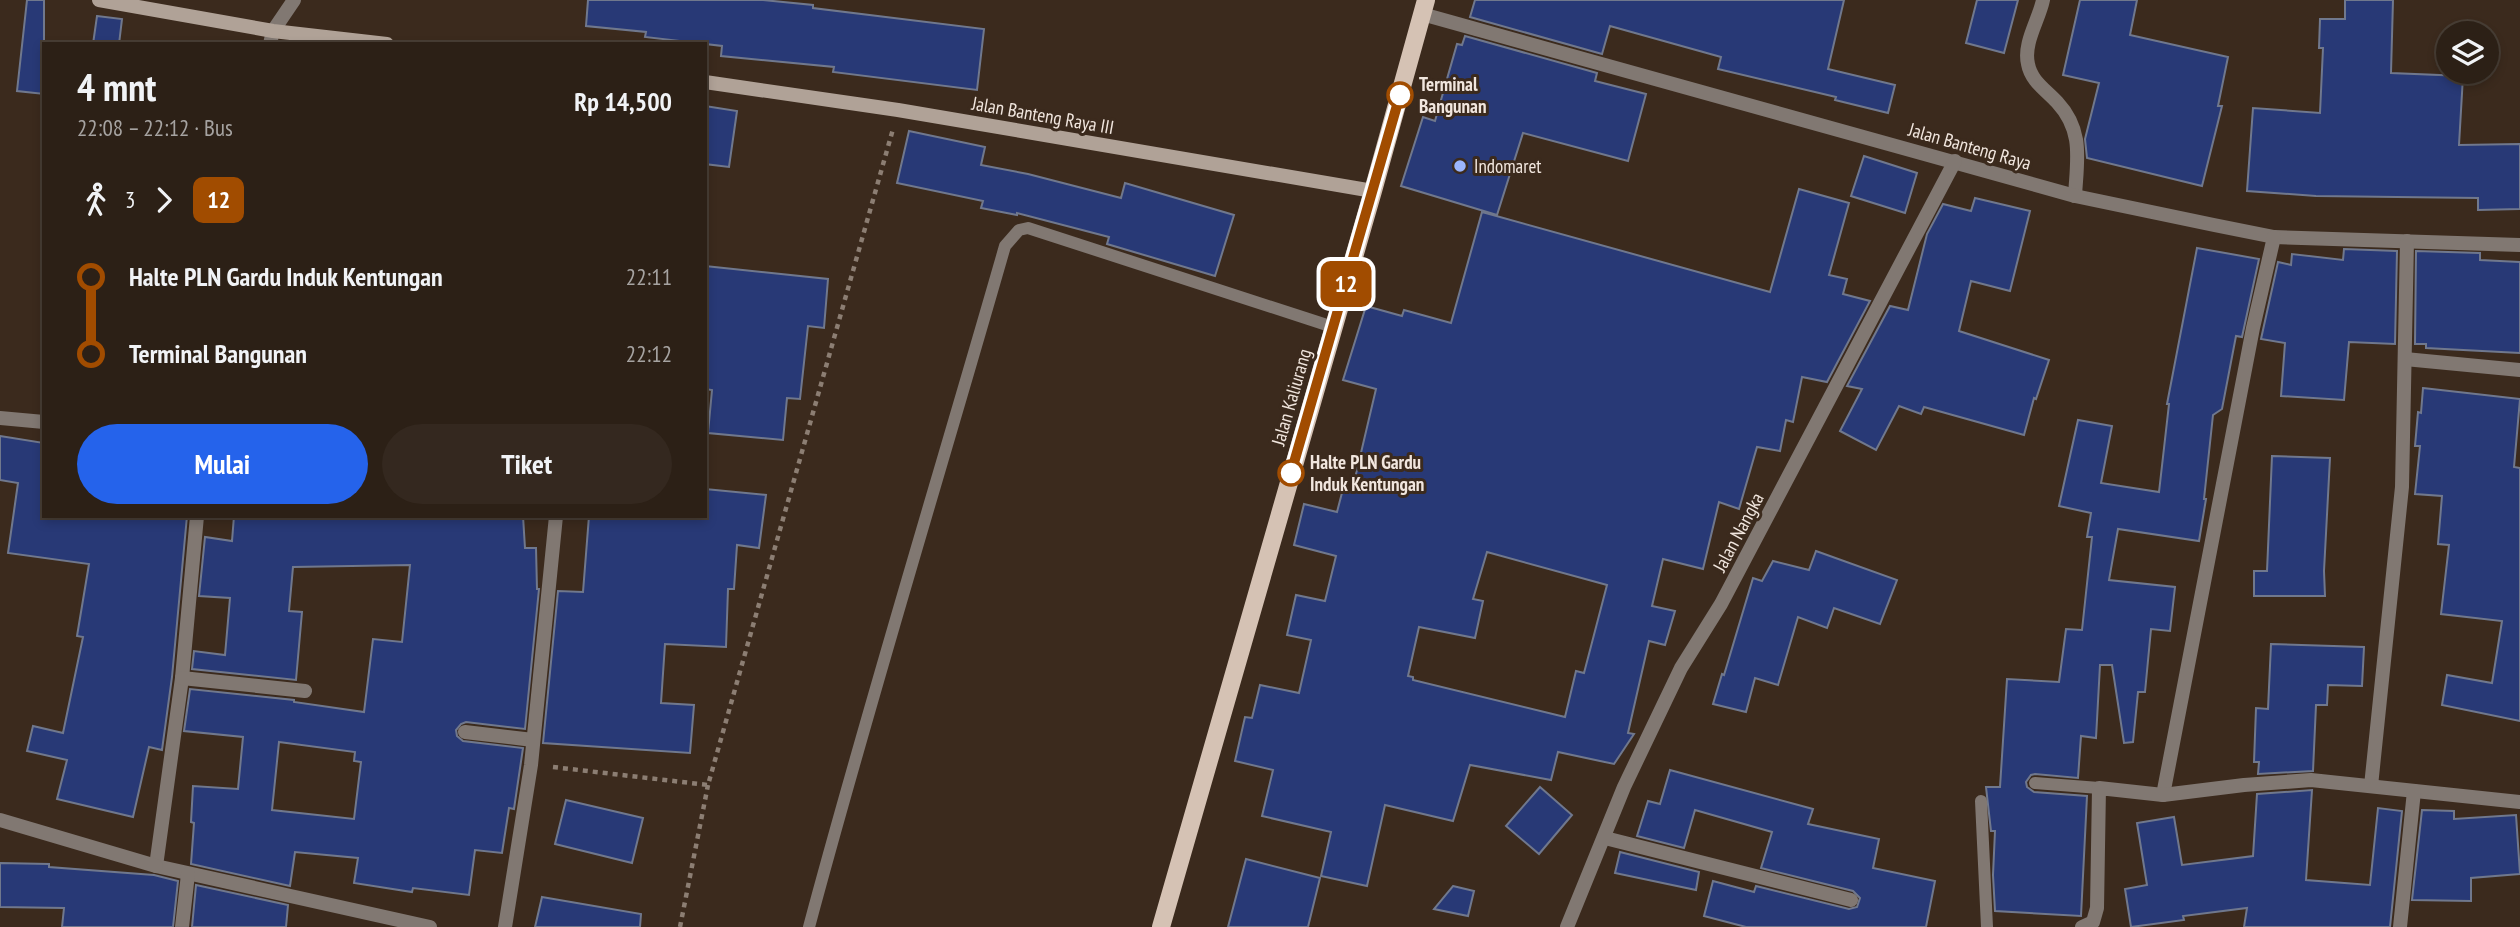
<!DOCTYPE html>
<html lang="id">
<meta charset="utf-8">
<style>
:root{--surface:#2c2016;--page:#34281f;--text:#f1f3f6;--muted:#a6a3a1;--line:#483e35;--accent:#2563eb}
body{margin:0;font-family:"PT Sans Narrow",sans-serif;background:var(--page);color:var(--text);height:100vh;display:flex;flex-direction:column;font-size:26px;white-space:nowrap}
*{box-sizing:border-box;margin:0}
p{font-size:23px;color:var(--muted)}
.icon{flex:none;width:38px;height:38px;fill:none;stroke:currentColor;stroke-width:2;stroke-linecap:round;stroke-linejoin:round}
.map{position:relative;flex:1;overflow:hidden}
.panel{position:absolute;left:42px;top:42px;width:665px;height:476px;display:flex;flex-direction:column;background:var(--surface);border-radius:0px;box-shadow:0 4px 10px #0003,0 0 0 2px var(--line)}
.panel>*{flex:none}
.badge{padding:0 14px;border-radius:10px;font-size:24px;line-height:46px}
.controls{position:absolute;left:2436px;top:21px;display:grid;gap:14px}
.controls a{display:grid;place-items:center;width:63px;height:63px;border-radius:50%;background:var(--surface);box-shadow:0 4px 10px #0003,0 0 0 2px var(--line);font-size:35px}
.map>.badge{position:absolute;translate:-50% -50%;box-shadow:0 0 0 4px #fff}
.legs{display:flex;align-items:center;gap:10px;height:77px;padding:0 35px;font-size:23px}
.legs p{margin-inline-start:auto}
.head{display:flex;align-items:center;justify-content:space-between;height:119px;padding:0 35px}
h1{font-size:38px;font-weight:600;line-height:52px}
.action{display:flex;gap:14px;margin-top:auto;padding:14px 35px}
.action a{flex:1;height:80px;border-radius:42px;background:var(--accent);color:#fff;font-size:28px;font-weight:600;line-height:80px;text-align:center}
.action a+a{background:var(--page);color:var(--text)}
ul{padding:0 35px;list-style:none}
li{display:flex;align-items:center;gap:24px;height:77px;font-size:26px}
li i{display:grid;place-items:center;width:10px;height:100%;margin:0 9px;background:currentColor}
li i::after{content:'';width:18px;height:18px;margin:-9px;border:5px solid;border-radius:50%;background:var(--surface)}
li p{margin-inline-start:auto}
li:first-child i{background:linear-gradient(#0000 50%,currentColor 0)}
li:last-child i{background:linear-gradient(currentColor 50%,#0000 0)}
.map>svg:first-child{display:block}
.building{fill:#283976;stroke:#70788d;stroke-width:2;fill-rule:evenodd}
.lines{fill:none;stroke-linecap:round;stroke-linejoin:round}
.path{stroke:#8c7e73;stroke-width:4.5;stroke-dasharray:5 5;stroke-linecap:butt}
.lane{stroke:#817872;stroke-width:12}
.street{stroke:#817872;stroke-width:14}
.secondary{stroke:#b0a297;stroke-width:14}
.primary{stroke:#d5c2b4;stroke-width:18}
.line-1-casing{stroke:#fff;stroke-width:16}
.line-1{stroke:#a14c00;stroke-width:10}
.stop-1-dot{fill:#fff;stroke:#a14c00;stroke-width:3.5}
.poi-dot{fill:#9bb5fd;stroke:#3b2a1d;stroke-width:2.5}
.labels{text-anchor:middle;stroke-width:6;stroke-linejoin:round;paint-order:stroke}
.stop-label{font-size:19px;font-weight:bold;fill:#f1e6de;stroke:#3b2a1d;text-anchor:start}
.street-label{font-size:19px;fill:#f1e6de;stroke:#3b2a1d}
.poi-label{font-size:19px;fill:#f1e6de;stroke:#3b2a1d;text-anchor:start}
</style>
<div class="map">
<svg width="2520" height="927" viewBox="0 0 2520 927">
<rect width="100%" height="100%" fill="#3b2a1d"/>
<g class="building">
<polygon points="27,0 44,0 44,94 17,91"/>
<polygon points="588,0 763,0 813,5 813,8 984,29 977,90 833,72 834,67 721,56 722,46 645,37 646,32 586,26"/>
<polygon points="1475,0 1844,0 1828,69 1895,85 1888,113 1835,100 1836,97 1718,69 1721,57 1610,26 1602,54 1470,17"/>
<polygon points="1977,0 2018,0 2004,53 1966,43"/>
<polygon points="2080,0 2137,0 2130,35 2228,57 2218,106 2222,106 2202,186 2087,158 2085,139 2099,83 2063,75"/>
<polygon points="2345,0 2393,0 2391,73 2463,76 2459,145 2520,144 2520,209 2478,210 2478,198 2316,196 2247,191 2253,108 2320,113 2323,48 2319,48 2320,19 2345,19"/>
<polygon points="97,16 122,19 119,44 93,44"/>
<polygon points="1465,36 1597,73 1595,81 1646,94 1628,161 1523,133 1497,215 1401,186 1423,117 1435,121 1457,44 1462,45"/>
<polygon points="705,106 737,111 729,167 705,164"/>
<polygon points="909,131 985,147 981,165 1028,174 1121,198 1125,183 1234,215 1215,276 1107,244 1109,237 1017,213 1017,215 981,208 983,201 897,183"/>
<polygon points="1864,156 1917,173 1905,213 1851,196"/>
<path d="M1799,189L1849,203L1829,275L1847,279L1843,294L1870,301L1827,382L1802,377L1793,422L1786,420L1780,451L1757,447L1739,509L1719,502L1703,569L1663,559L1652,606L1675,611L1665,645L1649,641L1628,733L1634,734L1614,764L1558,752L1551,780L1470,765L1453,821L1385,805L1367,886L1321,876L1331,832L1262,816L1273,770L1235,761L1245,717L1252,718L1260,685L1299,693L1311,640L1287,635L1296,595L1325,601L1336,556L1294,545L1304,504L1337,512L1343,489L1352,491L1376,389L1343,380L1366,306L1402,316L1404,310L1451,323L1482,212L1770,292ZM1487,552L1607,585L1584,673L1576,671L1565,717L1413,680V677L1408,676L1419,627L1475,638L1483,601L1473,599Z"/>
<polygon points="1975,198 2030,211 2010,291 1971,281 1959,331 2049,360 2036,399 2034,398 2024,435 1924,407 1921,414 1899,406 1876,450 1840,431 1862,389 1847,386 1890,306 1908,310 1927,234 1943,204 1971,211"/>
<polygon points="2197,248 2259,259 2242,337 2236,336 2222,409 2213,415 2204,499 2206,499 2199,541 2118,529 2109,580 2175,587 2170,631 2151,629 2145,692 2138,692 2133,742 2124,743 2112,665 2100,665 2096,738 2081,736 2078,778 2035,774 2031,775 2026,782 2027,787 2034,792 2087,796 2081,916 1995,911 1993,875 1995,831 1991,831 1986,787 2000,787 2007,679 2059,682 2066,629 2082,630 2092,537 2087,537 2091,513 2059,506 2078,420 2112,426 2101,483 2159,492 2169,404 2167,404"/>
<polygon points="2344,249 2397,251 2395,344 2349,342 2344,400 2281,396 2285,343 2261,339 2278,262 2291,265 2292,254 2343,260"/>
<polygon points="2416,251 2480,253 2480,260 2520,262 2520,353 2426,348 2426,344 2415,344"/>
<polygon points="705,266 828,279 824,328 808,326 800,399 787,398 783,440 708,433 712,390 705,389"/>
<polygon points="2423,388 2520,399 2514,467 2520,468 2520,721 2442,705 2447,675 2492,683 2502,621 2441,614 2449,545 2438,544 2442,496 2415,494 2420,446 2415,446 2418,412 2421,413"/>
<polygon points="0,436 44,443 44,516 187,516 172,677 162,750 149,747 133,817 57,799 67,760 27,751 33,726 63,733 83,637 77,636 89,564 8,553 18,483 0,480"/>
<polygon points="2272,456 2330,458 2324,571 2325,596 2254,596 2254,571 2267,571"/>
<polygon points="705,489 766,495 759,548 737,545 734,589 728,589 726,647 665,644 661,703 694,705 690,753 543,743 558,591 583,592 589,516 705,516"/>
<path d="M234,516L270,519V516H523L525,548H536L537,589H539L525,729L466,722L461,724L456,730L457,736L463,741L523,748L514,809L509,808L502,853L475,850L469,895L413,888L412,892L354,883L358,858L295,852L290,886L191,864L194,823L191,822L193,786L238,789L243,737L184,731L190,689L294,700V702L364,712L373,639L402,642L410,565L293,567L289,611L302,612L296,680L192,669L194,651L225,655L230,598L199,596L205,537L232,541ZM279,742L355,752L354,761L361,762L354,819L272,810Z"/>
<polygon points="1816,551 1897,580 1880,624 1834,608 1827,628 1798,617 1778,685 1755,678 1746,712 1713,704 1722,674 1724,675 1753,578 1762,581 1773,561 1809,570"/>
<polygon points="2271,644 2364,647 2362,686 2328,685 2327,705 2316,705 2313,771 2258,774 2259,762 2254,762 2256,708 2268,709"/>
<polygon points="1670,770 1813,809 1808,824 1879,839 1873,868 1935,881 1926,927 1746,927 1704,916 1713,881 1754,892 1756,886 1849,909 1857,907 1860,898 1853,891 1761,868 1772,832 1695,810 1684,848 1637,836 1648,801 1660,804"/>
<polygon points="1540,787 1572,815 1539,854 1506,826"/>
<polygon points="2312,790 2306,880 2370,885 2378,808 2402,811 2390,927 2244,927 2247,908 2183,916 2184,920 2131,927 2125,889 2147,885 2137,823 2174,817 2182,865 2253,856 2257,794"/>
<polygon points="566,800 643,818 632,863 555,844"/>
<polygon points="2422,810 2454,811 2454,819 2516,815 2520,874 2471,878 2471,901 2412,900"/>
<polygon points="1620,852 1699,872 1696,890 1615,873"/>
<polygon points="1246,859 1320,878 1308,927 1228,927"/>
<polygon points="0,863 49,864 49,867 154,875 178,881 173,927 62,927 64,908 0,907"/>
<polygon points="196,885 288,905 286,927 192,927"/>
<polygon points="1453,886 1474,891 1468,916 1434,909"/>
<polygon points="542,897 641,914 640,927 535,927"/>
</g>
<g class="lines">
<g class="path">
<polyline points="553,767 708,785 893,129"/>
<polyline points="680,927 708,785"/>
</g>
<g class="lane">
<polyline points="2035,783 2099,788"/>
<polyline points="1981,801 1987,927"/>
<path d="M809,927C870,699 940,473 1005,246L1019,230L1028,228L1333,327"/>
</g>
<g class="street">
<path d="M2043,0C2039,20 2023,43 2028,64C2031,81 2046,90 2057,102C2084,131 2077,160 2075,196"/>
<polyline points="1422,14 2075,196 2214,225 2274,237 2520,245"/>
<polyline points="270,44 273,31 294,0"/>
<polyline points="2405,359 2520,370"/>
<polyline points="0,418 44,422"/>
<polyline points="197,516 182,678 156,866 430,927"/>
<polyline points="182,678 305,691"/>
<polyline points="465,732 533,740"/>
<polyline points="2371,786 2402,487 2407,241"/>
<polyline points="2163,795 2253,328 2274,237"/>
<polyline points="0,820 156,866"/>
<polyline points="1605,838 1851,900"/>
<polyline points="182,927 188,874"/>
<polyline points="505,927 531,765 556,516"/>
<polyline points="1567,927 1624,787 1681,668 1721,604 1955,161"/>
<polyline points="2082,927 2093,922 2097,908 2099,788 2163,795 2244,785 2311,780 2520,802"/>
<polyline points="2400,927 2414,791"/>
</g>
<g class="secondary">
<polyline points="99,0 273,31 387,44"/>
<polyline points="705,82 898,110 1373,191"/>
</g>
<polyline class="primary" points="1161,927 1373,191 1426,0"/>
</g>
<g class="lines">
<g class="line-1-casing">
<polyline id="line-1" points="1291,473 1400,95"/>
</g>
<use href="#line-1" class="line-1"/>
</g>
<g class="stop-1-dot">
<circle cx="1400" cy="95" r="12"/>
<circle cx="1291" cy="473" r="12"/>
</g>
<circle class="poi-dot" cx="1460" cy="166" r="7"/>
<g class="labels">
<g class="stop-label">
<text x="1419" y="91">Terminal<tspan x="1419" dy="22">Bangunan</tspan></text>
<text x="1310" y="469">Halte PLN Gardu<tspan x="1310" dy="22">Induk Kentungan</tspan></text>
</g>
<g class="street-label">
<text transform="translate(1043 115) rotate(10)" y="7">Jalan Banteng Raya III</text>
<text transform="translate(1970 146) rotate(16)" y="7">Jalan Banteng Raya</text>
<text transform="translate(1291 397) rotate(-74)" y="7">Jalan Kaliurang</text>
<text transform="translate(1738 532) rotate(-62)" y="7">Jalan Nangka</text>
</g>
<g class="poi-label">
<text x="1474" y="173">Indomaret</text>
</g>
</g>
</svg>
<div class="controls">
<a><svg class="icon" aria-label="layers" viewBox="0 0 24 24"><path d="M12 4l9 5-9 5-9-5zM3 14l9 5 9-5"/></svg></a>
</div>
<b class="badge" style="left:1346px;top:284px;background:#a14c00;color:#fff">12</b>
<section class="panel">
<div class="head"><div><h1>4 mnt</h1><p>22:08 – 22:12 · Bus</p></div><b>Rp 14,500</b></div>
<div class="legs"><svg class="icon" aria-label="walk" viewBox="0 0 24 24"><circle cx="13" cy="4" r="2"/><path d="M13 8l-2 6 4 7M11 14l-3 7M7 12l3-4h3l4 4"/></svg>3<svg class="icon" aria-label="forward" viewBox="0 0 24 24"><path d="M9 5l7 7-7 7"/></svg><b class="badge" style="background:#a14c00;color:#fff">12</b></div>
<ul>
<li><i style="color:#a14c00"></i><b>Halte PLN Gardu Induk Kentungan</b><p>22:11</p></li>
<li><i style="color:#a14c00"></i><b>Terminal Bangunan</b><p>22:12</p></li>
</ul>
<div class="action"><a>Mulai</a><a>Tiket</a></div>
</section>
</div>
